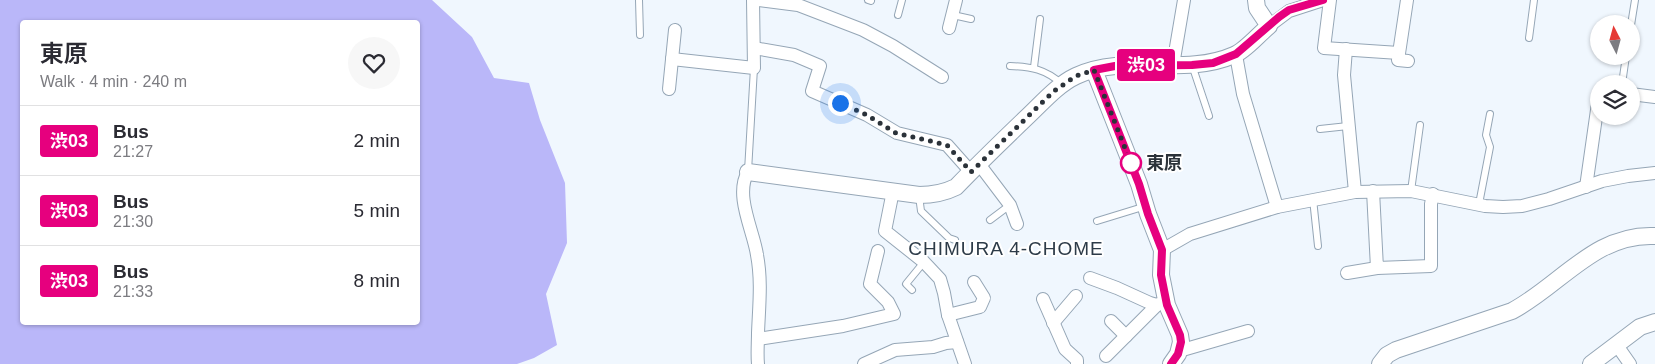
<!DOCTYPE html>
<meta charset="utf-8">
<style>
:root{--surface:#fff;--page:#f7f7f7;--text:#2b2b33;--muted:#7c7c81;--line:#e1e1e2}
body{margin:0;font-family:Helvetica,"Noto Sans JP",sans-serif;background:var(--page);color:var(--text);height:100vh;display:flex;flex-direction:column;font-size:19px;white-space:nowrap}
*{box-sizing:border-box;margin:0}
p{font-size:16px;color:var(--muted)}
.icon{flex:none;width:28px;height:28px;fill:none;stroke:currentColor;stroke-width:2;stroke-linecap:round;stroke-linejoin:round}
.map{position:relative;flex:1;overflow:hidden}
.side{position:absolute;left:20px;top:20px;width:400px;height:305px;display:flex;flex-direction:column;background:var(--surface);border-radius:5px;box-shadow:0 1px 4px #0004}
.side>*{flex:none}
.badge{padding:0 10px;border-radius:4px;font-size:18px;line-height:32px}
.needle{width:32px;rotate:354deg}
.controls{position:absolute;left:1590px;top:15px;display:grid;gap:10px}
.controls a{display:grid;place-items:center;width:50px;height:50px;border-radius:50%;background:var(--surface);box-shadow:0 1px 4px #0004;font-size:25px}
.you{position:absolute;width:25px;height:25px;margin:-12px;border:4px solid #fff;border-radius:50%;background:#1a73e8;box-shadow:0 0 0 8px #1a73e833}
.map>.badge{position:absolute;translate:-50% -50%;box-shadow:0 0 0 2px #fff}
.round{display:grid;place-items:center;flex:none;width:52px;height:52px;border-radius:26px;background:var(--page)}
.overview{display:flex;align-items:center;justify-content:space-between;height:85px;padding:0 20px}
h1{font-size:24px;font-weight:600;line-height:38px}
ul{padding:0;list-style:none}
li{display:flex;align-items:center;gap:15px;height:70px;padding:0 20px;border-top:1px solid var(--line)}
li div{flex:1}
li b{display:block;font-size:19px}
li em{font-style:normal}
li .badge{min-width:55px;font-weight:700;text-align:center}
.map>svg:first-child{display:block}
.forest{fill:#bab7f9;fill-rule:evenodd}
.lines{fill:none;stroke-linecap:round;stroke-linejoin:round}
.service-casing{stroke:#95a6b6;stroke-width:8}
.minor-casing{stroke:#95a6b6;stroke-width:14}
.tertiary-casing{stroke:#95a6b6;stroke-width:18}
.service{stroke:#fff;stroke-width:6}
.minor{stroke:#fff;stroke-width:12}
.tertiary{stroke:#fff;stroke-width:16}
.line-casing{stroke:#fff;stroke-width:11}
.line{stroke:#e6007e;stroke-width:8}
.walk{stroke:#2b3239;stroke-width:5;stroke-dasharray:0 9}
.stop-dot{fill:#fff;stroke:#e6007e;stroke-width:2.5}
.labels{text-anchor:middle;stroke-width:4;stroke-linejoin:round;paint-order:stroke}
.stop-label{font-size:18px;font-weight:bold;fill:#2b3239;stroke:#fff;text-anchor:start}
.neighbourhood-label{font-size:19px;letter-spacing:1px;fill:#2d3b48;stroke:#fff}
</style>
<div class="map">
<svg width="1655" height="364" viewBox="0 0 1655 364">
<rect width="100%" height="100%" fill="#f0f7fe"/>
<path class="forest" d="M0,0H432L472,37L494,78L529,83L540,120L565,183L567,243L546,294L557,345L534,358L517,364H0ZM22,22H418V322H22Z"/>
<g class="lines">
<g class="service-casing">
<g id="service">
<polyline points="639,0 640,35"/>
<polyline points="868,0 871,1"/>
<polyline points="898,15 902,0"/>
<polyline points="953,15 971,19"/>
<polyline points="1631,25 1635,0"/>
<polyline points="1529,38 1534,0"/>
<polyline points="1192,65 1209,116"/>
<path d="M1010,66C1032,67 1045,69 1062,84"/>
<polyline points="1034,67 1040,19"/>
<polyline points="1622,84 1626,56"/>
<polyline points="1320,129 1348,126"/>
<polyline points="748,171 754,68"/>
<polyline points="1411,191 1420,125"/>
<polyline points="919,196 921,211 949,238 955,240"/>
<polyline points="1313,199 1318,246"/>
<polyline points="1479,204 1490,147 1486,135 1490,114"/>
<polyline points="990,220 1010,205"/>
<polyline points="1097,221 1146,206"/>
<polyline points="912,290 906,284 924,262"/>
</g>
</g>
<g class="minor-casing">
<g id="minor">
<polyline points="759,0 798,5 863,30 893,46 942,77"/>
<polyline points="1330,0 1324,48 1399,53"/>
<polyline points="1407,0 1398,60 1408,61"/>
<polyline points="1269,26 1289,11 1323,0"/>
<polyline points="949,28 956,0"/>
<polyline points="754,48 794,55 820,66 812,91 867,115 897,133 947,145 971,172"/>
<polyline points="1346,49 1344,75 1355,192"/>
<polyline points="1236,55 1243,94 1277,207"/>
<polyline points="672,59 754,68 753,0"/>
<polyline points="1173,65 1184,0"/>
<polyline points="669,89 675,30"/>
<polyline points="1631,94 1655,97"/>
<polyline points="979,164 1010,205 1017,224"/>
<path d="M748,172C734,195 754,232 757,255C762,281 759,307 758,333C758,343 757,354 758,364"/>
<polyline points="1586,187 1599,96"/>
<polyline points="893,191 885,231 924,262 940,279 944,293 948,315 965,364"/>
<polyline points="1373,191 1377,268 1431,266 1431,204 1433,194"/>
<polyline points="1162,250 1190,234 1277,207 1355,192 1411,191 1485,206 1503,207 1522,206 1549,199 1602,181 1628,176 1655,173"/>
<polyline points="1347,273 1377,268"/>
<polyline points="1090,278 1117,288 1150,303 1157,305"/>
<polyline points="1043,299 1065,349 1077,360 1077,364"/>
<polyline points="948,315 980,307 984,298 974,282"/>
<polyline points="1111,321 1126,336"/>
<polyline points="1053,323 1076,296"/>
<polyline points="758,339 843,326 894,314 888,302 870,284 878,251"/>
<polyline points="1616,344 1630,364"/>
<polyline points="1179,351 1248,331"/>
<polyline points="1106,356 1157,305 1166,301"/>
<polyline points="864,364 895,350 933,347 946,343 957,342"/>
</g>
</g>
<g class="tertiary-casing">
<g id="tertiary">
<polyline points="1094,70 1139,184 1148,214 1162,250 1161,275 1167,305 1180,335 1181,342 1178,354 1171,364"/>
<path d="M748,172L919,195C933,195 944,193 956,187C979,163 1003,140 1027,117C1042,103 1057,85 1076,76C1126,53 1184,77 1234,55C1245,51 1259,34 1269,26L1257,8L1256,0"/>
<path d="M1380,364L1387,355L1396,350L1512,311C1561,285 1595,233 1655,236"/>
<polyline points="1591,364 1640,327 1655,322"/>
</g>
</g>
<use href="#service" class="service"/>
<use href="#minor" class="minor"/>
<use href="#tertiary" class="tertiary"/>
</g>
<g class="lines">
<g class="line-casing">
<polyline id="line" points="1171,364 1178,354 1181,342 1180,335 1167,305 1161,275 1162,250 1148,214 1139,184 1094,70 1115,66 1192,65 1213,63 1236,54 1279,17 1289,10 1323,0"/>
</g>
<use href="#line" class="line"/>
<polyline class="walk" points="840,103 867,115 896,133 947,145 971,172 1054,91 1076,76 1094,70 1133,168 1131,163"/>
</g>
<circle class="stop-dot" cx="1131" cy="163" r="10"/>
<g class="labels">
<g class="stop-label">
<text x="1146" y="169">東原</text>
</g>
<g class="neighbourhood-label">
<text x="1006" y="255">CHIMURA 4-CHOME</text>
</g>
</g>
</svg>
<div class="controls">
<a><svg class="needle" viewBox="-14 -14 28 28"><path d="M0-13l5 13h-10z" fill="#e53935"/><path d="M0 13l5-13h-10z" fill="#7c7c81"/></svg></a>
<a><svg class="icon" aria-label="layers" viewBox="0 0 24 24"><path d="M12 4l9 5-9 5-9-5zM3 14l9 5 9-5"/></svg></a>
</div>
<div class="you" style="left:840px;top:103px"></div>
<b class="badge" style="left:1146px;top:65px;background:#e6007e;color:#fff">渋03</b>
<section class="side">
<div class="overview"><div><h1>東原</h1><p>Walk · 4 min · 240 m</p></div><a class="round"><svg class="icon" aria-label="heart" viewBox="0 0 24 24"><path d="M12 20l-8-8c-3-5 5-10 8-4 3-6 11-1 8 4z"/></svg></a></div>
<ul>
<li><span class="badge" style="background:#e6007e;color:#fff">渋03</span><div><b>Bus</b><p>21:27</p></div><em>2 min</em></li>
<li><span class="badge" style="background:#e6007e;color:#fff">渋03</span><div><b>Bus</b><p>21:30</p></div><em>5 min</em></li>
<li><span class="badge" style="background:#e6007e;color:#fff">渋03</span><div><b>Bus</b><p>21:33</p></div><em>8 min</em></li>
</ul>
</section>
</div>
